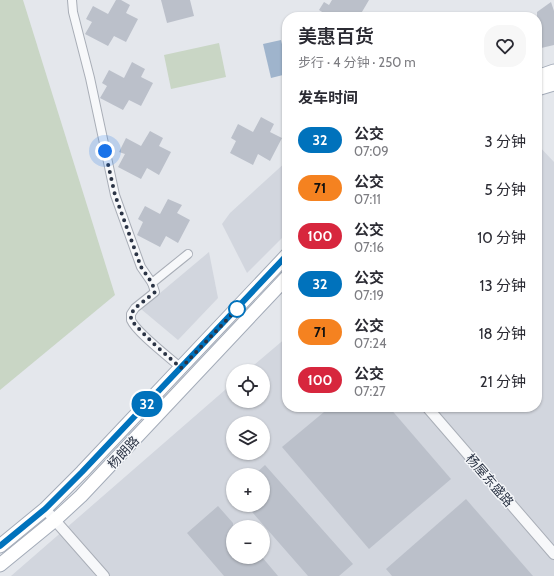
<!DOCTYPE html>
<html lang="zh">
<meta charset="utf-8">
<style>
:root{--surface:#fff;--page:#f7f7f7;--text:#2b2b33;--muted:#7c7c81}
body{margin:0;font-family:Cabin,"Noto Sans SC",sans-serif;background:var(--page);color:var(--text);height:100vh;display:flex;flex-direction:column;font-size:15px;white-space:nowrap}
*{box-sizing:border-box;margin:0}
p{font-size:13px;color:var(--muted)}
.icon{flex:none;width:22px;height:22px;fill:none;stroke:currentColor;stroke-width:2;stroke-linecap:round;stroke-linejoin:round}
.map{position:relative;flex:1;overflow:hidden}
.details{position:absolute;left:282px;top:12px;width:260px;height:400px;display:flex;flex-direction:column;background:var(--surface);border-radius:16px;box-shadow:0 1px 3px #0004}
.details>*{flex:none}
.badge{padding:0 8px;border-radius:13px;font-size:14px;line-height:26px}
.fabs{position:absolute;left:226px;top:364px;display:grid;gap:8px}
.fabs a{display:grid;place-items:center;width:44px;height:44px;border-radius:50%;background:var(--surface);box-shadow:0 1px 3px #0004;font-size:20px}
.you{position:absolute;width:20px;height:20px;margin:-10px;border:3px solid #fff;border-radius:50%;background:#1a73e8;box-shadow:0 0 0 6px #1a73e833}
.map>.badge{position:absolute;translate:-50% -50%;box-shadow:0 0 0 2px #fff}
h2{padding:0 16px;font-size:15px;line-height:36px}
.round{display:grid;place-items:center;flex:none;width:42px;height:42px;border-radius:16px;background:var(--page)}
.summary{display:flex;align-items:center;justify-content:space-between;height:68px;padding:0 16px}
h1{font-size:19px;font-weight:600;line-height:30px}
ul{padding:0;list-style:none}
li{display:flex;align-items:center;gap:12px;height:48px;padding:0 16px}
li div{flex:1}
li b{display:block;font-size:15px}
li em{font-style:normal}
li .badge{min-width:44px;font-weight:700;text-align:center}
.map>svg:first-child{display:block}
.built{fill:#d2d6de;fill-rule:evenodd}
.green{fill:#c9d6c5}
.water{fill:#9fb4cc}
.building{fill:#bbc0ca}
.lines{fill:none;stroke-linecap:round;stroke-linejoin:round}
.minor-casing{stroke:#a9aeb7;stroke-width:10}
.tertiary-casing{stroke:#a9aeb7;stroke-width:12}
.primary-casing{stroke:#a3abb8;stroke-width:15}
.minor{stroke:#f7f8fa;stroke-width:8}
.tertiary{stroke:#f7f8fa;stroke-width:10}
.primary{stroke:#fff;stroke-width:13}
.line-casing{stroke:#fff;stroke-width:9}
.line{stroke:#0072bc;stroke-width:6}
.walk{stroke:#2b3445;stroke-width:4;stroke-dasharray:0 7.2}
.stop-dot{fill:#fff;stroke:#0072bc;stroke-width:2}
.labels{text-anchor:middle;stroke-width:3;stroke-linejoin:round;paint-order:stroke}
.street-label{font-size:13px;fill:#2b3445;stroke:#f4f6f9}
</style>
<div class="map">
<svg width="554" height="576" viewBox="0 0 554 576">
<rect width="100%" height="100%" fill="#e4e7ec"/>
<g class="built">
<path d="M537,144L554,162V576H11L233,383V401H263V371H247L287,337V407H537ZM233,423H263V453H233ZM233,475H263V505H233ZM233,527H263V557H233Z"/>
<polygon points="287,161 287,233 247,273 222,224 230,213"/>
<polygon points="209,252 218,298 178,340 141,309"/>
</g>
<g class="green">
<polygon points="0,0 23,0 115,295 0,390"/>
<polygon points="219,43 226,77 171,89 164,55"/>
</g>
<polygon class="water" points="281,40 287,66 287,74 271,78 263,44"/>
<g class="building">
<polygon points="116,0 121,0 130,5 126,13 138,19 126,42 114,36 108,46 85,34 92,22 86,19 93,6 108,14"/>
<polygon points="161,0 190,0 194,16 167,23"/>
<polygon points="332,0 369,0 359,17 351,17 344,13 341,17 330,17 319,10 324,2 329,5"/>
<polygon points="551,2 554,11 554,45 537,49 537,12"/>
<polygon points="132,62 145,69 141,77 153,83 141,106 129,100 123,110 100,98 107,86 102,83 109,70 124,78"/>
<polygon points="261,117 274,124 270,132 282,138 270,161 258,154 253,165 230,153 236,141 231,138 238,124 253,132"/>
<polygon points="150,131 163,138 159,146 171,152 159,175 147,168 141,179 118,167 125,154 119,152 126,138 141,146"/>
<polygon points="168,199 182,205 177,213 190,220 178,243 166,236 160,247 137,235 143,222 138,219 145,206 160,214"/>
<polygon points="330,407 389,407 451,479 369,549 282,447"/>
<polygon points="265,465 353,564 339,576 308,576 246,505 263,505 263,475 254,475"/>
<polygon points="466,499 533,576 392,576 386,569"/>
<polygon points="218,506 233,523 233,557 262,557 278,576 224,576 187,533"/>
</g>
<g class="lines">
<g class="minor-casing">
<g id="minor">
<polyline points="72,0 73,12 90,78 115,195 141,267 152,283"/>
<path d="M181,368C170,358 136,332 131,320C131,318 131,316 131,314L135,308L155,292L152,283L188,254"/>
</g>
</g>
<g class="tertiary-casing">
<g id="tertiary">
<polyline points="427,407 554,554"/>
<polyline points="45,509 104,576"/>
</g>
</g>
<g class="primary-casing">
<g id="primary">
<polyline points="537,77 554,71"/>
<polyline points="537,89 554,84"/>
<polyline points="0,546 45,509 82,472 287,255"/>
<polyline points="0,565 55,520 81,496 287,277"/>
</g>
</g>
<use href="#minor" class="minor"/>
<use href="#tertiary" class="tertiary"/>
<use href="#primary" class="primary"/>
</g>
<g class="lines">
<g class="line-casing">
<polyline id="line" points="0,546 45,509 82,472 287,255"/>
</g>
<use href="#line" class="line"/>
<polyline class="walk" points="105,151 115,195 141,267 152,283 155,292 135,308 131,314 131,320 140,330 154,344 181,368 237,309"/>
</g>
<circle class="stop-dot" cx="237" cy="309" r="8"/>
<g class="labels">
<g class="street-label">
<text transform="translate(123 452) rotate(-47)" y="5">杨朗路</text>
<text transform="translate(490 480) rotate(49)" y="5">杨屋东盛路</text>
</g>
</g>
</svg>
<div class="fabs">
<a><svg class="icon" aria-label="locate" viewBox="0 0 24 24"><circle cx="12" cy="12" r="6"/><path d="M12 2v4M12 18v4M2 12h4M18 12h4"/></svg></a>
<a><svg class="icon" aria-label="layers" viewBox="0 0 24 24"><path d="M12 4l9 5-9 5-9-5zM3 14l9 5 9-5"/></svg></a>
<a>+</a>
<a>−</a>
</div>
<div class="you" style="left:105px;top:151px"></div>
<b class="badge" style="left:147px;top:404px;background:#0072bc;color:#fff">32</b>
<section class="details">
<div class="summary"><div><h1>美惠百货</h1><p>步行 · 4 分钟 · 250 m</p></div><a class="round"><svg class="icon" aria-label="heart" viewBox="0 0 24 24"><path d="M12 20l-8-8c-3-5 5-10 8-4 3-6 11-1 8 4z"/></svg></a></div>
<h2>发车时间</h2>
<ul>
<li><span class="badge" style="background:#0072bc;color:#fff">32</span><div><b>公交</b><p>07:09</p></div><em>3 分钟</em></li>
<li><span class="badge" style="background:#f58220;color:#111">71</span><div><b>公交</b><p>07:11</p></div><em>5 分钟</em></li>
<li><span class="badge" style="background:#d7263d;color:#fff">100</span><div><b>公交</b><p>07:16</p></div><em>10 分钟</em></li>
<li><span class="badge" style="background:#0072bc;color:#fff">32</span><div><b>公交</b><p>07:19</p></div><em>13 分钟</em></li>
<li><span class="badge" style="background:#f58220;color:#111">71</span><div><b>公交</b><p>07:24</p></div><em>18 分钟</em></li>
<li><span class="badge" style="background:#d7263d;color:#fff">100</span><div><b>公交</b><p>07:27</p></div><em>21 分钟</em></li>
</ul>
</section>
</div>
